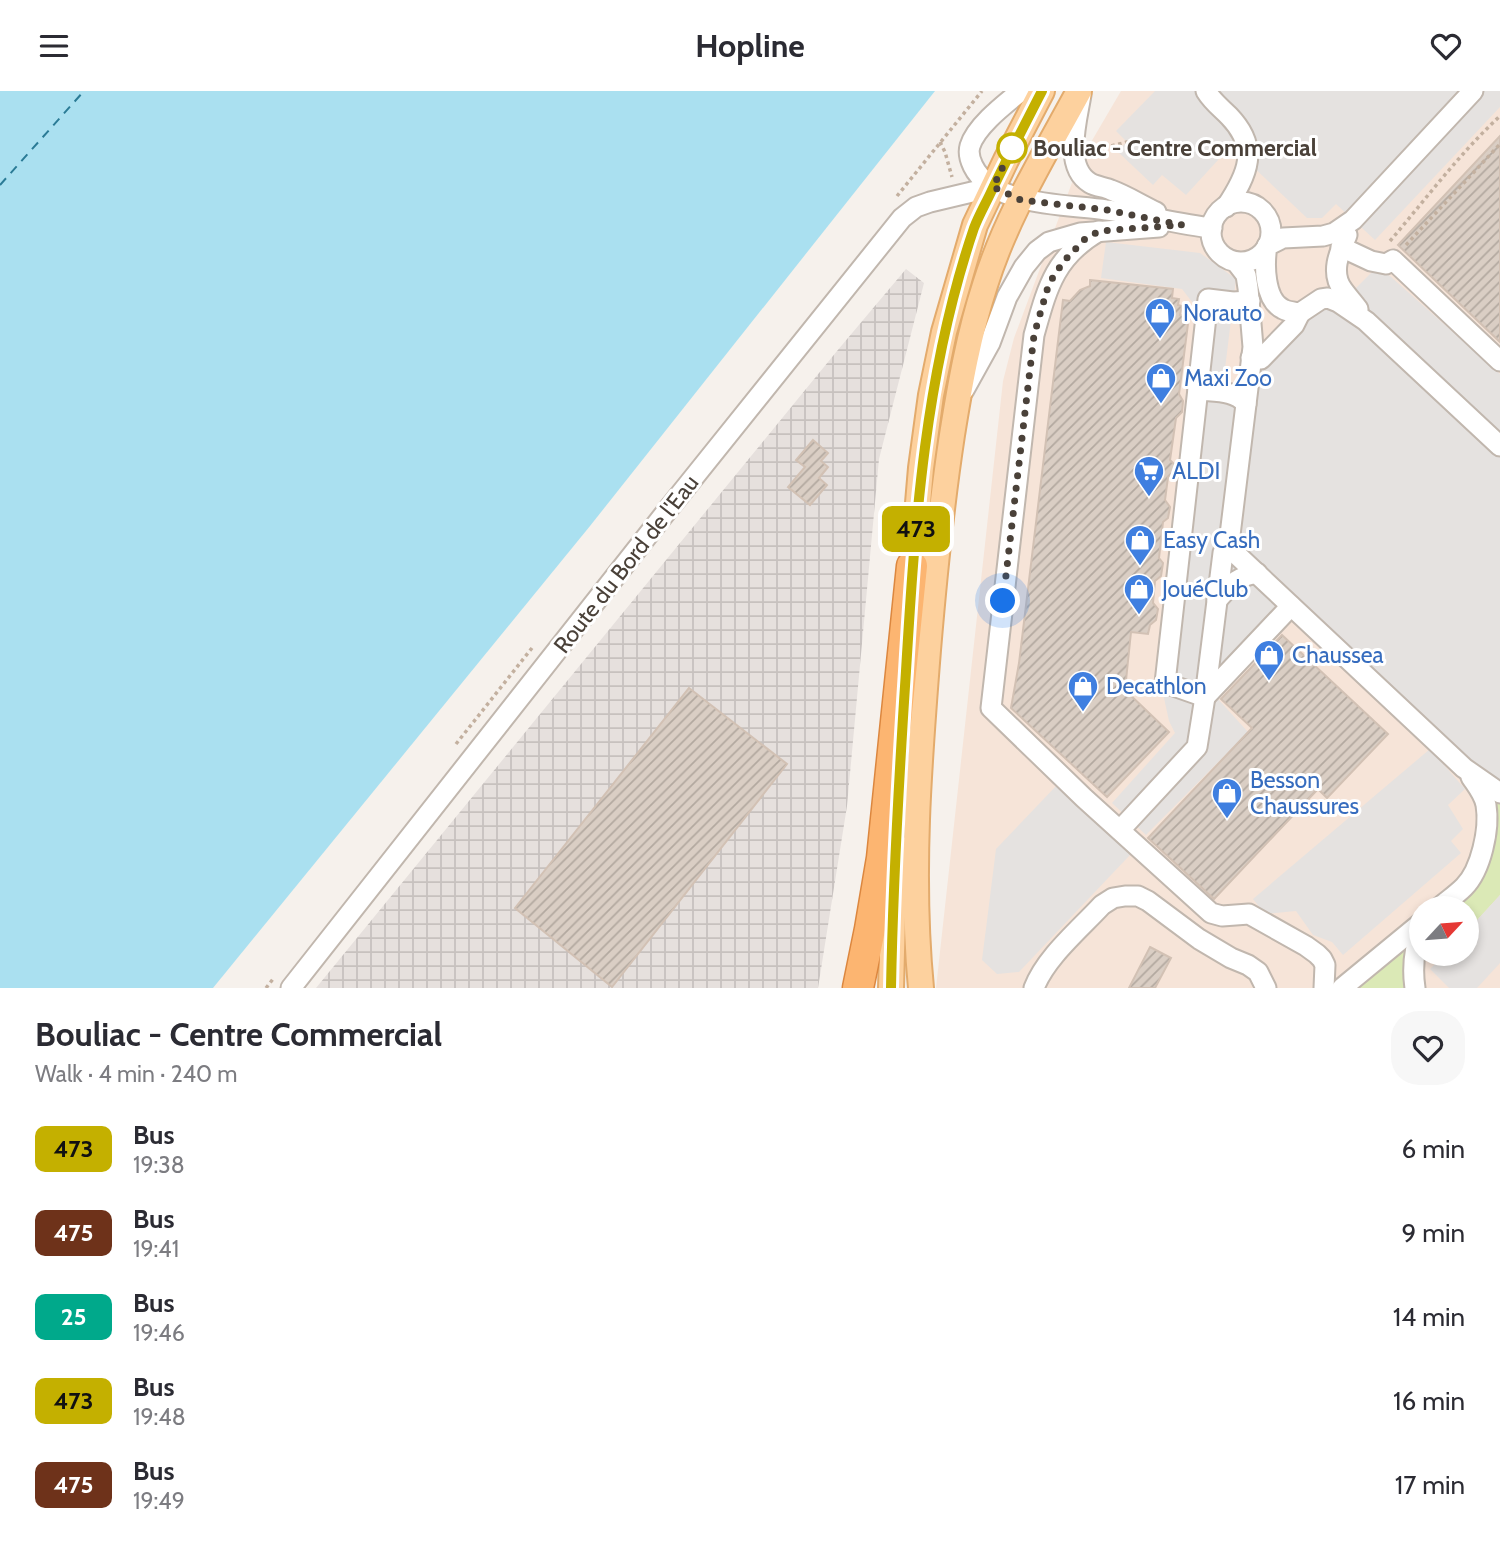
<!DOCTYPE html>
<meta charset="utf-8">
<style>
:root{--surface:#fff;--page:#f7f7f7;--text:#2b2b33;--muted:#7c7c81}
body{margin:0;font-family:Cabin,sans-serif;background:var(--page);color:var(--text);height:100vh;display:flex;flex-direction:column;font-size:26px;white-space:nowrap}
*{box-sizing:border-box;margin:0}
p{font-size:23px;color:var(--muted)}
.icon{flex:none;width:38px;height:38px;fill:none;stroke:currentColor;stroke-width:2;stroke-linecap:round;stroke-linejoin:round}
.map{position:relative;height:897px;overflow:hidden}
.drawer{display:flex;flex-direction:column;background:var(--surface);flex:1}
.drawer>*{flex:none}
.badge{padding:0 14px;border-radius:10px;font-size:24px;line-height:46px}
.needle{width:46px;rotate:64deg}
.buttons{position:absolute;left:1409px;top:805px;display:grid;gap:14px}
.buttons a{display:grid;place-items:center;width:70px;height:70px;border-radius:50%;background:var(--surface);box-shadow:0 4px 10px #0003;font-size:35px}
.you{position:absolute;width:35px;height:35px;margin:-18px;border:5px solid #fff;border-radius:50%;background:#1a73e8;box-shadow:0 0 0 10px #1a73e833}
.map>.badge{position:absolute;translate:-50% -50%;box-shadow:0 0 0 4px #fff}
.round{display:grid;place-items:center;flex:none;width:74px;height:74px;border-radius:28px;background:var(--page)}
.overview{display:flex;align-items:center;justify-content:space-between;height:119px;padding:0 35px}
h1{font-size:33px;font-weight:700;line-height:52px}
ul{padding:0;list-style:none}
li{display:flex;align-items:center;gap:21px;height:84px;padding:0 35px}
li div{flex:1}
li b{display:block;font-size:26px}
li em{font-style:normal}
li .badge{min-width:77px;font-weight:700;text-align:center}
header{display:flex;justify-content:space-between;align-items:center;height:91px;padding:0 35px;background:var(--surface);font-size:32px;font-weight:700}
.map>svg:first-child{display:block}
.commercial{fill:#f6e4d8;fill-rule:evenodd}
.industrial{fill:url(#industrial-grid)}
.grass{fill:#dbe9b6}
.parking{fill:#e5e2e0}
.water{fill:#aae0f0}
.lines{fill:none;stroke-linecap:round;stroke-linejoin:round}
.ferry{stroke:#2b7b96;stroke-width:2;stroke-dasharray:9 7;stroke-linecap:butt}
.building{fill:url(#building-hatch);stroke:#d2c1b4;stroke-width:2}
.minor-casing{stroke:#c1b7ae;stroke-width:23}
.major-casing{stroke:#e3ab6c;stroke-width:28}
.highway-casing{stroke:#dc873f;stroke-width:33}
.path{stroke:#c3b09f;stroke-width:3.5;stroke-dasharray:3.5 3.5;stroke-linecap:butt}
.minor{stroke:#fff;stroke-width:19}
.major{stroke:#fdd19e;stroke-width:24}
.highway{stroke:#fcb571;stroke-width:30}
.line-casing{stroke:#fff;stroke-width:16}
.line{stroke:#c4b000;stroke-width:10}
.walk{stroke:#4a4139;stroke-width:7;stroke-dasharray:0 12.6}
.stop-dot{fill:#fff;stroke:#c4b000;stroke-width:3.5}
.labels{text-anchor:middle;stroke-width:6;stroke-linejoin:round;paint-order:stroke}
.stop-label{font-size:23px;font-weight:bold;fill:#4a4139;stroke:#fff;text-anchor:start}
.shop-label{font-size:23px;fill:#366cbe;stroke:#fff;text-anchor:start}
.street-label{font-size:23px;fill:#4a4139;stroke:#fff}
</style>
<header><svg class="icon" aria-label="menu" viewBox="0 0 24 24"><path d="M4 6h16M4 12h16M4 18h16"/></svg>Hopline<svg class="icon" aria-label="heart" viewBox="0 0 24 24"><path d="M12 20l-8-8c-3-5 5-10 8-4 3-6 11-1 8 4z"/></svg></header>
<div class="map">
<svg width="1500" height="897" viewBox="0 0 1500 897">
<defs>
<pattern id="industrial-grid" width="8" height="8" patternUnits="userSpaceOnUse" patternTransform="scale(1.75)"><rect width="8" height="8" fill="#e6e0dd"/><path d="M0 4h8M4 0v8" fill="none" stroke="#c7c1be"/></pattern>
<pattern id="building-hatch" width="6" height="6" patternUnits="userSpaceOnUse" patternTransform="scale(1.75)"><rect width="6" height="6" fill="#dacec4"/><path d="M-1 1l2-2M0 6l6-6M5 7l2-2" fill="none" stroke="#b3a9a0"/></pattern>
</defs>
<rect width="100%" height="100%" fill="#f6f1ec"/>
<path class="commercial" d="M1121,0H1500V897H936L1003,290L1014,247L1076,81L1087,58ZM1421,817H1466V863H1421Z"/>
<polygon class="industrial" points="906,178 924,192 879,368 847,715 818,897 316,897 837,260"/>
<g class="grass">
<polygon points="1491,707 1500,707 1500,804 1467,840 1466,817 1450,817 1471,799"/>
<polygon points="1410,850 1408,897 1352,897"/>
</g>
<g class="parking">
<polygon points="1155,0 1500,0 1500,16 1375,149 1336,113 1322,127 1307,127 1248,71 1229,57 1186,104 1162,84 1153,94 1117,60 1127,51 1116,40"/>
<polygon points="1106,151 1200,162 1236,188 1223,294 1237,296 1217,459 1290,528 1218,608 1248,641 1146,744 1112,712 1175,642 1169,630 1161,593 1199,220 1182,198 1101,187"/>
<polygon points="1375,178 1390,185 1500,283 1500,707 1240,458 1261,272 1315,217 1352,201"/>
<polygon points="1430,658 1465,698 1448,714 1463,738 1451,750 1461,762 1343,864 1332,851 1313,844 1296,820 1265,823 1253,808"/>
<polygon points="1058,693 1130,764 1019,881 997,883 982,869 996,758"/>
<polygon points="1500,804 1500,872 1477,897 1449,897 1430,878 1445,863 1466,863 1467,840"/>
</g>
<polygon class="water" points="0,0 935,0 590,435 213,897 0,897"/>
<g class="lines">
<polyline class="ferry" points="0,94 84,0"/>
</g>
<g class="building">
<polygon points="1500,45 1500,251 1398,154"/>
<polygon points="1090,189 1173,198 1172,207 1179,208 1178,214 1182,215 1180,224 1189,225 1179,303 1183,310 1182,321 1176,327 1170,369 1176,375 1173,382 1168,386 1165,409 1170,416 1168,427 1163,431 1159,467 1163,472 1161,485 1155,490 1153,512 1158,518 1156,529 1150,534 1148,543 1131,541 1125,599 1169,641 1107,706 1011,617 1019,572 1063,209 1070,210 1080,199 1090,195"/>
<polygon points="813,349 828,362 821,370 828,376 819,387 827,394 810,414 788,396 805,376 796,369"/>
<polygon points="1282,544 1388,643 1327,707 1318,698 1214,808 1148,747 1252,637 1221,608"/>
<polygon points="689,597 787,673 612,896 515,817"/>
<polygon points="1150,856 1171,867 1155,897 1129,897"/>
</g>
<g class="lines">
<g class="minor-casing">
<g id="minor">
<path d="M1021,0C1005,13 976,35 970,55C968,62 970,69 973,75C993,116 1067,113 1106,119C1141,123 1176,133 1212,137"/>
<path d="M1206,0C1212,10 1221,17 1229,25C1260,57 1248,83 1226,116"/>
<path d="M1473,0L1353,129L1334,142L1323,145L1283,147L1267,155C1264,173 1264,209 1283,218C1288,221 1295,221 1300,222L1321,208L1328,207L1338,211L1366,230L1500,355"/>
<path d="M1081,4C1077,29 1063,76 1090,92C1097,96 1105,96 1111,99C1127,105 1141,114 1156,121"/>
<circle cx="1241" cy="141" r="30"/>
<path d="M1099,140C1054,166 1047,198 1034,244L991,617L1084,707L1211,822L1222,825L1249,823L1306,855L1317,863L1322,868L1325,874L1324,897"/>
<path d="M1347,144C1339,162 1330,182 1343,199C1348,206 1353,211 1358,218"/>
<polyline points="1341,156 1371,170 1386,173 1393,169 1500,270"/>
<polyline points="1236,171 1246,184 1248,197 1253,256 1230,444 1232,455 1237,464 1464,677 1500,702"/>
<polyline points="1250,210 1233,211 1208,208 1165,592 1205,606 1291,515"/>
<polyline points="1251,267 1261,268 1294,234 1300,222"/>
<polyline points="964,299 990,252 1007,206 1024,176 1037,160 1049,151 1080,142 1159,136"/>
<path d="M1198,299C1215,301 1235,299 1246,313"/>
<path d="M1217,509C1231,494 1236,486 1257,482"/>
<polyline points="1120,739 1197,656 1205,606 1223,462 1230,444"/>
<path d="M1439,817C1447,810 1456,804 1464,796C1481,779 1490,738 1486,714C1484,703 1477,695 1471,686"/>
<polyline points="291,897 670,416 902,127 916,116 930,111 993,96"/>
<path d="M1034,897C1046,866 1079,839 1102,814L1113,807L1125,805H1138L1148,810L1199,848L1231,867L1248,874L1258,881L1266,897"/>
<polyline points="1342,897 1421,832"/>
<path d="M1415,897C1412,877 1414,858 1421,839"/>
</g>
</g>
<g class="major-casing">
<g id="major">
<polyline points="911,494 921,377 931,304 944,241 975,134 1006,69 1042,0"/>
<polyline points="891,897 895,754"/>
<path d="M921,897C910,784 919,672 928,559C934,487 941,416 952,344C960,294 969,243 985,194C1006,126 1045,63 1079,0"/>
</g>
</g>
<g class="highway-casing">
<polyline id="highway" points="858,897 870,838 882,767 912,475"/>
</g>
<g class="path">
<polyline points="940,51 945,61 952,86"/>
<polyline points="1091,60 1127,51 1140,49"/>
<polyline points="897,105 982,0"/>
<path d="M1390,150C1426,108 1459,63 1500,25"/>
<polyline points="1406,154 1500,53"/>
<polyline points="456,653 532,557"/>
<polyline points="266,897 273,888"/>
</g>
<use href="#minor" class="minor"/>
<use href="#major" class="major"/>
<use href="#highway" class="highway"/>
</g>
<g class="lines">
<g class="line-casing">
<path id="line" d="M891,897C893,791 899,686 906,580C915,430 925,281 974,137C979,124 986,112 992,99C1008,66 1025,33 1042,0"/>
</g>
<use href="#line" class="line"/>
<polyline class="walk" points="1003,510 1034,244 1047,199 1053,186 1064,170 1085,148 1099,140 1182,134 1107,119 1021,109 993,96 1013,55 1012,57"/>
</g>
<defs>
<g id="shop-pin" transform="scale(1.575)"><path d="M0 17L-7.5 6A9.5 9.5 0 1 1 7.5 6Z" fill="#3f7fe0" stroke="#fff"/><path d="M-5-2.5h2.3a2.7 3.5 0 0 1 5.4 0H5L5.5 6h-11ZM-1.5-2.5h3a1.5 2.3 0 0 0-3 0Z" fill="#fff"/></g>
<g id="supermarket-pin" transform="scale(1.575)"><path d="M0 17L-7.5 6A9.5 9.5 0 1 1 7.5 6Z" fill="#3f7fe0" stroke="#fff"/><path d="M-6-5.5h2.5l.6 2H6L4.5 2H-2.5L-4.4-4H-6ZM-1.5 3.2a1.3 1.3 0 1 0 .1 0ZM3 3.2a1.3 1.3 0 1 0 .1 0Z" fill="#fff"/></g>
</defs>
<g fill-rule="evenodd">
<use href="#shop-pin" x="1160" y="222"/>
<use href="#shop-pin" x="1161" y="287"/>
<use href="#supermarket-pin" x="1149" y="380"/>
<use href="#shop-pin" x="1140" y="449"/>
<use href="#shop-pin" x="1139" y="498"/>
<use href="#shop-pin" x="1269" y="564"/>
<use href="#shop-pin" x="1083" y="595"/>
<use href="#shop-pin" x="1227" y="702"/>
</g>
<circle class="stop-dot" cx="1012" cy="57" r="14"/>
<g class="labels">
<g class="stop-label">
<text x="1033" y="65">Bouliac - Centre Commercial</text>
</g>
<g class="shop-label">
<text x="1183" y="230">Norauto</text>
<text x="1184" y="295">Maxi Zoo</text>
<text x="1172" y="388">ALDI</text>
<text x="1163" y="457">Easy Cash</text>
<text x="1162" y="506">JouéClub</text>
<text x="1292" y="572">Chaussea</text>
<text x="1106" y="603">Decathlon</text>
<text x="1250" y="697">Besson<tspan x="1250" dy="26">Chaussures</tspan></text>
</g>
<g class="street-label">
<text transform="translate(626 473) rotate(-52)" y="8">Route du Bord de l'Eau</text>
</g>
</g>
</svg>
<div class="buttons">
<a><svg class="needle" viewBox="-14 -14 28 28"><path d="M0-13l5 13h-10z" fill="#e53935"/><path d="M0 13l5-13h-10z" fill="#7c7c81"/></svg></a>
</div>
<div class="you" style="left:1003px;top:510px"></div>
<b class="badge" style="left:916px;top:438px;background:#c4b000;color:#111">473</b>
</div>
<section class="drawer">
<div class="overview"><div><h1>Bouliac - Centre Commercial</h1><p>Walk · 4 min · 240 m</p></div><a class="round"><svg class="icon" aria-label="heart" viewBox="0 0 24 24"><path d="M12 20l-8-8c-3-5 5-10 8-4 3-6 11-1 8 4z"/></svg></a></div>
<ul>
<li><span class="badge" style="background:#c4b000;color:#111">473</span><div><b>Bus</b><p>19:38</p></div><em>6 min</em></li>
<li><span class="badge" style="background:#6e321a;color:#fff">475</span><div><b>Bus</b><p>19:41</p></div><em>9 min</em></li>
<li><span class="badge" style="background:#00a98b;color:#fff">25</span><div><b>Bus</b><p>19:46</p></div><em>14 min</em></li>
<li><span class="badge" style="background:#c4b000;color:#111">473</span><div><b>Bus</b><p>19:48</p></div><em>16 min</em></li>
<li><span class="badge" style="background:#6e321a;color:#fff">475</span><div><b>Bus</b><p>19:49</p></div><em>17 min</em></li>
</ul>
</section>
